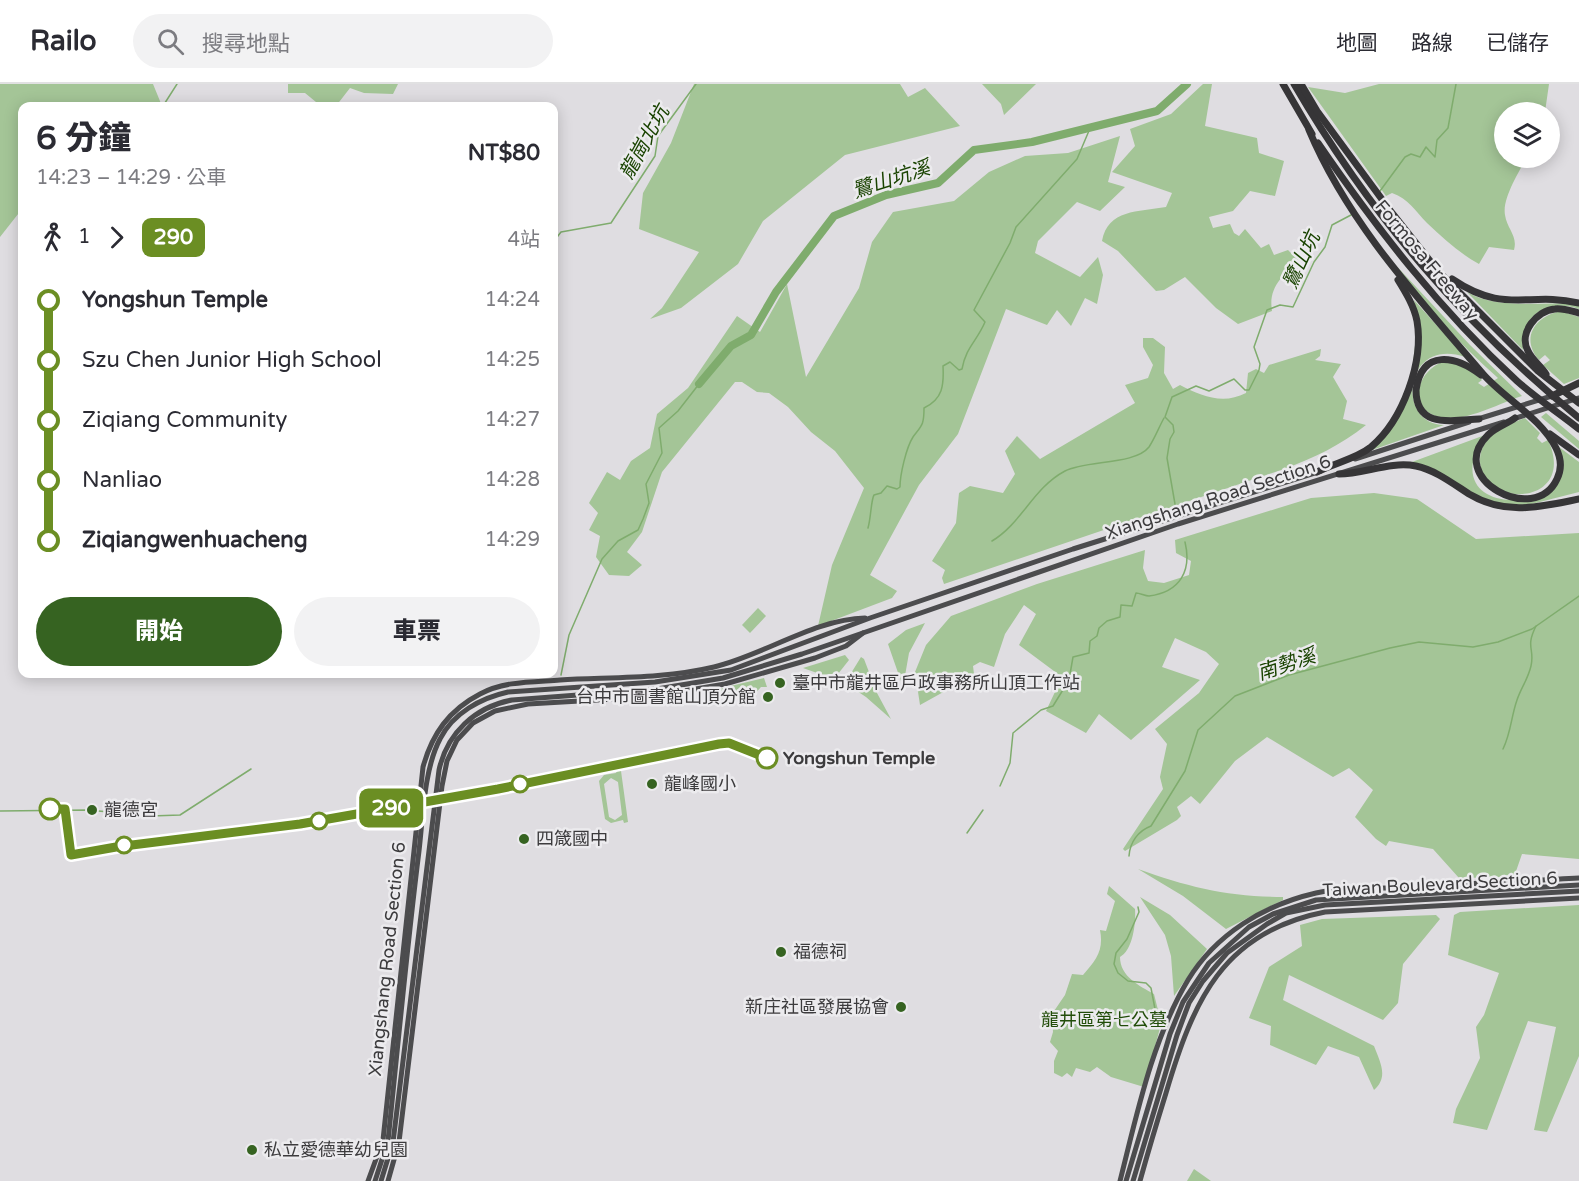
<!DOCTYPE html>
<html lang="zh-TW">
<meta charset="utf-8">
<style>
:root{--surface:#fff;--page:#f2f2f3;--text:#2b2b33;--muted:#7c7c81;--line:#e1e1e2;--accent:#366321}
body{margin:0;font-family:"Varela Round","Noto Sans TC",sans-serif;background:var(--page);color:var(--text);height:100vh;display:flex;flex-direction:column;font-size:22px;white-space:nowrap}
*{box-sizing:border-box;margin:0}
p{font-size:20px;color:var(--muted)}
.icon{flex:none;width:33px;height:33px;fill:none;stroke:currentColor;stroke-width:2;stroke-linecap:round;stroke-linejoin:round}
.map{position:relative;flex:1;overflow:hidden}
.panel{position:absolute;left:18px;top:18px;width:540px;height:576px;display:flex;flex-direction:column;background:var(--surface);border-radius:12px;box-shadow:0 3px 15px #0003}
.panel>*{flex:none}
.badge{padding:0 12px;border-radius:9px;font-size:21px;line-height:39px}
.fabs{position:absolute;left:1494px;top:18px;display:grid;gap:12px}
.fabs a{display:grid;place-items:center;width:66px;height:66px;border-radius:50%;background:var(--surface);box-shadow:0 3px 15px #0003;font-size:30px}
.map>.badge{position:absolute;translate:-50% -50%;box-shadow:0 0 0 3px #fff}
.legs{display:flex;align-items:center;gap:9px;height:66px;padding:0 18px;font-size:20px}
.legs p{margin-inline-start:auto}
.overview{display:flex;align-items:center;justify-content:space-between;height:102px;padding:0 18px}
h1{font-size:33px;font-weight:800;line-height:45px}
.button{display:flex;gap:12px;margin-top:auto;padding:12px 18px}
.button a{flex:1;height:69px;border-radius:36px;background:var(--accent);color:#fff;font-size:24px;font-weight:800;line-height:69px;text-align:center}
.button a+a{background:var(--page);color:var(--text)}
ul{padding:0 18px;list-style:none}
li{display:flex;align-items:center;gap:21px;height:60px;font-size:22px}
li i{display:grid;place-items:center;width:9px;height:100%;margin:0 8px;background:currentColor}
li i::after{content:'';width:15px;height:15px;margin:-8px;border:4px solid;border-radius:50%;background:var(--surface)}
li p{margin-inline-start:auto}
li:first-child i{background:linear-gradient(#0000 50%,currentColor 0)}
li:last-child i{background:linear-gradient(currentColor 50%,#0000 0)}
header{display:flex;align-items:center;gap:36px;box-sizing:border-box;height:84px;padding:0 30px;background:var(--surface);border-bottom:2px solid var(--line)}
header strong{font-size:28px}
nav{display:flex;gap:33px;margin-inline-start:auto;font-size:21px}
.search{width:420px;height:54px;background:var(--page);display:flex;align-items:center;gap:15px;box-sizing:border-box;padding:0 21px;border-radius:33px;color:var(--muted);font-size:22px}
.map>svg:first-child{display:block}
.green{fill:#a4c597;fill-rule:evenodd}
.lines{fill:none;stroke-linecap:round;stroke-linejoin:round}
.stream{stroke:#7fac6d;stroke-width:1.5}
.river{stroke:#7fac6d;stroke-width:8}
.major{stroke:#4c4c4e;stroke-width:5}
.highway{stroke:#363537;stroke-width:7}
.line-1-casing{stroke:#fff;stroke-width:14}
.line-1{stroke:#6b8e23;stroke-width:9}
.poi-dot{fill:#366321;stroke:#ecebee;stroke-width:2}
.stop-1-dot{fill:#fff;stroke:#6b8e23;stroke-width:3}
.labels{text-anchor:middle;stroke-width:5;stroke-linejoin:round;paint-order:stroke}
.street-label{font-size:18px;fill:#3c3b3d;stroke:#ecebee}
.poi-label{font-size:18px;fill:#3c3b3d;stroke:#ecebee;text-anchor:start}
.stop-label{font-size:18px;font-weight:bold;fill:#3c3b3d;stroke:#ecebee;text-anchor:start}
.park-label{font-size:18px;fill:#224d0a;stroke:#ecebee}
.water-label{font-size:20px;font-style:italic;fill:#194300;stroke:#ecebee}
</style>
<header>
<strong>Railo</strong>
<div class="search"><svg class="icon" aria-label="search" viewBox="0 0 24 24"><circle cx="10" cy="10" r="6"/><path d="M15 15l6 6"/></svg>搜尋地點</div>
<nav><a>地圖</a><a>路線</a><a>已儲存</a></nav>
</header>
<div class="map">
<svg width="1579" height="1097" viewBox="0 0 1579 1097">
<rect width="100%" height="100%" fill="#dfdde1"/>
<g class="green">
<polygon points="0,0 153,0 162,22 22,22 22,125 0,153"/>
<polygon points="288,0 398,0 393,10 364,9 350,4 336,22 315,22 316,18 305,9 288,9"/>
<polygon points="694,0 900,0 908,13 925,4 960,42 845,71 763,137 738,180 681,224 650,235 662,224 699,168 639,145 643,109 671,59"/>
<polygon points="982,0 1036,0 1004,31 1001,20"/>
<path d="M1203,0H1212L1205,42L1257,54L1259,69L1284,77L1275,112L1250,107L1233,127L1209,133L1213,144L1230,140L1234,149L1239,152L1245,145L1261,164L1269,160L1274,171L1288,166L1298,176C1283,192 1268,203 1272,227L1238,240L1216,224L1185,193L1164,206L1156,207L1118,167L1102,157C1108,125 1138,128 1166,123L1172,109L1112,88L1135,62L1130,45L1171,30Z"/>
<path d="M1379,0H1549L1545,28H1504V74H1526C1519,89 1502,114 1505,131C1507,145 1518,152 1514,166L1489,163L1479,180C1459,169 1444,155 1427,139C1415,127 1409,115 1392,109L1386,112L1308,3L1345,9Z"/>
<polygon points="1120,52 1108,98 1125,103 1100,127 1077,118 1038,157 1035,169 1080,193 1098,173 1103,191 1097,220 1085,214 1071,242 1057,226 1047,241 1006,225 958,350 919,401 870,491 897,507 892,514 818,542 832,481 864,404 835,367 811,348 788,323 769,309 757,308 742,298 735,298 662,388 642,448 627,468 642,481 629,492 609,491 596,473 600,452 589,446 598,429 589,419 607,388 620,396 631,377 650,364 657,330 688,304 737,232 760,248 787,200 806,293 859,204 872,158 893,128 954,117 989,88 1025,72 1068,69"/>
<path d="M1390,175L1470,261L1522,312C1500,319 1470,336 1446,334C1405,330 1414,286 1447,276L1471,287L1482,296L1478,299L1484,303L1498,294C1457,258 1422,218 1390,175Z"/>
<path d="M1467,208C1500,227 1542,216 1579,221V225C1548,214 1519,231 1523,266Z"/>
<path d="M1414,216L1465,273C1404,252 1395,340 1444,341L1372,366L1410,306L1418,235Z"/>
<path d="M1561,227L1579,233V294L1564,300L1543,281L1550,276L1545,271L1539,276C1520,254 1535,232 1561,227Z"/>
<path d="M1143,254H1153L1165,263L1164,289L1173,305L1180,301C1201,312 1223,321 1246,309L1248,289L1256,285L1264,289L1269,281L1321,265L1320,272L1315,276L1341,280L1333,293L1347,317L1343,335L1366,341C1341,361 1314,374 1284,385L944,500L942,494L945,486L932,477L956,439L959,409L970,402L1003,409L1015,390L1005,367L1017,352L1040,375L1135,319L1125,301L1148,294L1153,281L1143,263Z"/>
<polygon points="1546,329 1579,357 1579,365 1541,333"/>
<path d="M1525,334L1540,349L1537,354L1542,359L1548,356C1579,423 1478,426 1480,375C1481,351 1507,341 1525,334Z"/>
<path d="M1485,351C1429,436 1579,435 1559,363L1579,378V408L1516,424L1484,415L1412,378Z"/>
<polygon points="1374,409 1417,415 1476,455 1579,449 1579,775 1522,770 1514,793 1459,794 1433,765 1389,757 1386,762 1376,755 1355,733 1373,706 1349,684 1333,693 1267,653 1235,677 1200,720 1191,712 1177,723 1181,732 1177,736 1125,767 1123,765 1163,705 1160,693 1167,660 1155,645 1199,609 1219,580 1206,568 1175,554 1162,583 1200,596 1131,656 1099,630 1086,649 1046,627 1062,593 1019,561 1036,530 1024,521 1005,550 994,583 980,578 973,582 975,598 947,606 920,621 915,588 926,561 951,532 1037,500 1145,466 1143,484 1148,497 1164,499 1189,491 1191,477 1176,469 1175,456 1311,414"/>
<polygon points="758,524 766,532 750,549 742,541"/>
<polygon points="925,539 909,569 903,603 888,560 906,546"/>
<polygon points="845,571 849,576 834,595 803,584"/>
<polygon points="861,573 864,575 877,609 891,635 866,613 845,599"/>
<polygon points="764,594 767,603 761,603 752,613 718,614 714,606"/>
<path d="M617,687H621L628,738L624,739L623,736L611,739L605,735L599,697L604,691L616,689ZM611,694L618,698L622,731L615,736L609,733L604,700Z"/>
<path d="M1138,785C1188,803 1229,813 1283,813V816L1226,845L1183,812Z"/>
<path d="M1109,802L1135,825C1136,839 1133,866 1120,873C1120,893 1140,902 1154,910L1159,930L1163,933L1144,1003L1111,993L1097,983L1090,988L1076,984L1072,993L1067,989L1062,993L1054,989V977L1058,967L1050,958L1053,948L1052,930L1065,911L1072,890L1083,891C1096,876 1104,867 1100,846L1106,847L1115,817L1107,810Z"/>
<polygon points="1140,813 1170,831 1207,865 1174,912 1171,872 1165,851"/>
<polygon points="1579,821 1579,972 1547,1048 1534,1046 1556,943 1528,937 1487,1046 1453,1039 1456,1025 1480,974 1476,943 1484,931 1499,889 1448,871 1454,831 1460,828"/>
<path d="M1436,831L1440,835L1403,880L1398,919L1383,936L1289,891L1283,916L1374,962C1380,978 1389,993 1374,1006L1359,973L1328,962L1316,981L1270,961L1271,942L1249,934L1269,883L1302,862L1300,841L1322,835Z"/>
<polygon points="1194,1085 1211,1097 1187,1097"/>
</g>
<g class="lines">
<g class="stream">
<polyline points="163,22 177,0"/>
<polyline points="1380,107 1405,73 1411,70 1420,73 1426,63 1435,73 1437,56 1448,44 1456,0"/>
<polyline points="554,157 561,148 611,139 655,72 658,52 696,0"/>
<polyline points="1175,420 1167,374 1170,355 1174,348 1173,341 1165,333 1172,313 1196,302 1209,307 1234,295 1245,306 1249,306 1259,286 1260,280 1254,263 1267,226 1280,221 1293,223 1314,178 1325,163 1332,141 1351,131"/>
<path d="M868,444C871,434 871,416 874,411L881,409L887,402L897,405L900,403C900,391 906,364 913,353C922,341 924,341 924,324C943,315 944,301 943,282L950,278L959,286L962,285C966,263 977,257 985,238L974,226L1010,159L1016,143L1077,75L1091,42"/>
<path d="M992,457C1022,439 1033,404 1065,387C1086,376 1135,381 1149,363C1155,354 1159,343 1164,334"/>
<polyline points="561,591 569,551 602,475 618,457 638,446 643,435 649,419 646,400 662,369 659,344 678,327 699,300"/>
<path d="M1503,665C1511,649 1511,633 1517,616C1521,604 1528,595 1531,582C1535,564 1525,564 1536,542"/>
<path d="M1000,702L1010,679L1013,649L1041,626L1053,622L1069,596L1073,573L1089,569L1090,557L1097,552L1099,544L1107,537L1120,533L1121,521L1132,522L1136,509C1140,509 1145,512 1149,512C1180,508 1192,487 1185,458"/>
<polyline points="0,727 88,726 151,732 180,731 251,685"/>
<polyline points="967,749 983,726"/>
<path d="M1129,772C1130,758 1138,747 1151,742L1185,687L1198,646L1235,612L1289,591L1390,564L1419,558L1473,563L1498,558L1532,545L1579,512"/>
<polyline points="1138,823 1139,828 1127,855 1116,869 1114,880 1118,889 1128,897 1146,899 1151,904 1155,925"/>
</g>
<polyline class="river" points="699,300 731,262 751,251 776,208 834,132 886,111 938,99 974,66 1032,58 1157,27 1187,0"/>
<g class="major">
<polyline points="1478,335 1555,311"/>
<polyline points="1513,335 1579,314"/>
<polyline points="1355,375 1469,338"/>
<path d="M368,1097L383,1056L423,683C432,650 449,626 480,610C504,597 533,598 560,596C611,593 664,595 714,583C764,571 815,535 865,534"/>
<path d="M375,1097L388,1057C398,960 407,863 419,767C423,733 424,685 440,655C453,629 481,614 508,608L655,598L731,586L870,534L1073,465L1321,387"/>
<path d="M381,1097L393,1058L439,686C447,649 475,623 512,616L657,605L723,594L802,570L1178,440L1504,338"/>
<polyline points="388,1097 399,1058 442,702 447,677 457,656 473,639 495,627 528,620 649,613 725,600 815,574 846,562 863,549"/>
<path d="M1120,1097C1137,1030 1152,956 1188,896C1216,850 1264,821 1316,809C1349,802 1387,805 1420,803C1473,799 1526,797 1579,794"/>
<polyline points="1126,1097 1170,950 1183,918 1209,879 1249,843 1273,830 1316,816 1579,801"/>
<polyline points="1133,1097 1177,951 1189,919 1203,897 1227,869 1267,840 1286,829 1325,821 1579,807"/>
<path d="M1140,1097C1148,1068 1157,1038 1166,1009C1193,918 1222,848 1325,828L1579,814"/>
</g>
<g class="highway">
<polyline points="1283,0 1312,50"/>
<path d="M1294,0C1371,132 1461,237 1579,334"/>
<polyline points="1301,0 1317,27 1392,129 1438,187 1538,287 1579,319"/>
<path d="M1309,46C1348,139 1419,215 1483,290C1505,315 1541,334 1556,364C1561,374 1562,385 1557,395C1535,443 1444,394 1488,351C1496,343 1507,340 1515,334"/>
<path d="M1318,59C1377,145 1440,226 1517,297C1536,314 1559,329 1579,345"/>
<path d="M1452,195C1505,231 1528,207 1579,219"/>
<path d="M1546,290C1541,282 1532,276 1528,267C1518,249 1537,226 1555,225C1563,224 1571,227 1579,229"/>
<polyline points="1552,312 1579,299"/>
<path d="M1479,335C1454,336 1416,346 1416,306C1422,264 1456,272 1481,291"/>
<polyline points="1550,350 1579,371"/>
<path d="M1317,388C1334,379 1356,375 1371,363C1403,336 1424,278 1417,237C1414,222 1406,209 1398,196"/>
<path d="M1339,390C1364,390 1390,377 1416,382C1435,386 1452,399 1469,410C1506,432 1539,423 1579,415"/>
</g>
</g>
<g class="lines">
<g class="line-1-casing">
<polyline id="line-1" points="50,725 65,725 71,771 116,763 300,740 498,705 719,660 729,659 767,674"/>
</g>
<use href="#line-1" class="line-1"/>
</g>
<g class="poi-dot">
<circle cx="780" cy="599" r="6"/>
<circle cx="768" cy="613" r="6"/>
<circle cx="652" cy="700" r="6"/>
<circle cx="92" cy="726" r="6"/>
<circle cx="524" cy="755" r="6"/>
<circle cx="781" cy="868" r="6"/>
<circle cx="901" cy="923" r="6"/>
<circle cx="252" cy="1066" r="6"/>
</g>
<g class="stop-1-dot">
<circle cx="767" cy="674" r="10"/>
<circle cx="520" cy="700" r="8"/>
<circle cx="50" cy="725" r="10"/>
<circle cx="319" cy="737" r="8"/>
<circle cx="124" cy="761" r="8"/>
</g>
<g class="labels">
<g class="street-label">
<text transform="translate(1427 176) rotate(50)" y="6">Formosa Freeway</text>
<text transform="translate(1218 413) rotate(-18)" y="6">Xiangshang Road Section 6</text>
<text transform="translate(1440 800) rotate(-3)" y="6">Taiwan Boulevard Section 6</text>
<text transform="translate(387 875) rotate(-84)" y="6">Xiangshang Road Section 6</text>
</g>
<g class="poi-label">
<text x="792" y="605">臺中市龍井區戶政事務所山頂工作站</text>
<text x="756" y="619" text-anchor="end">台中市圖書館山頂分館</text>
<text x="664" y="706">龍峰國小</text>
<text x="104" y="732">龍德宮</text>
<text x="536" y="761">四箴國中</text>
<text x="793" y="874">福德祠</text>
<text x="889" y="929" text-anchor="end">新庄社區發展協會</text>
<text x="264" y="1072">私立愛德華幼兒園</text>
</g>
<g class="stop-label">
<text x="783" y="680">Yongshun Temple</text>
</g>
<g class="park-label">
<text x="1104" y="942">龍井區第七公墓</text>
</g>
<g class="water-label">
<text transform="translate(644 58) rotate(-61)" y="7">龍崗北坑</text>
<text transform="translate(891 95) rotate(-18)" y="7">鷺山坑溪</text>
<text transform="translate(1301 176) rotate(-65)" y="7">鷺山坑</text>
<text transform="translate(1286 580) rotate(-18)" y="7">南勢溪</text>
</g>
</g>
</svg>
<div class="fabs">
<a><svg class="icon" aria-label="layers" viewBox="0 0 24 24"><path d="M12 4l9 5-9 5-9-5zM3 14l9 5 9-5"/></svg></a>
</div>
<b class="badge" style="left:391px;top:724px;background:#6b8e23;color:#fff">290</b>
<section class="panel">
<div class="overview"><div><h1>6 分鐘</h1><p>14:23 – 14:29 · 公車</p></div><b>NT$80</b></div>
<div class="legs"><svg class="icon" aria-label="walk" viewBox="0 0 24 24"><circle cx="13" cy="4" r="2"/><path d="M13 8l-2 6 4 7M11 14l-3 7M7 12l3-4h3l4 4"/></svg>1<svg class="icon" aria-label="forward" viewBox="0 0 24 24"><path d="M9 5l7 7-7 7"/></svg><b class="badge" style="background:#6b8e23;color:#fff">290</b><p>4站</p></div>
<ul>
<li><i style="color:#6b8e23"></i><b>Yongshun Temple</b><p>14:24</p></li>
<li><i style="color:#6b8e23"></i><span>Szu Chen Junior High School</span><p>14:25</p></li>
<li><i style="color:#6b8e23"></i><span>Ziqiang Community</span><p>14:27</p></li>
<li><i style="color:#6b8e23"></i><span>Nanliao</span><p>14:28</p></li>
<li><i style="color:#6b8e23"></i><b>Ziqiangwenhuacheng</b><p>14:29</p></li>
</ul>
<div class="button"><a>開始</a><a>車票</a></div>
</section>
</div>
